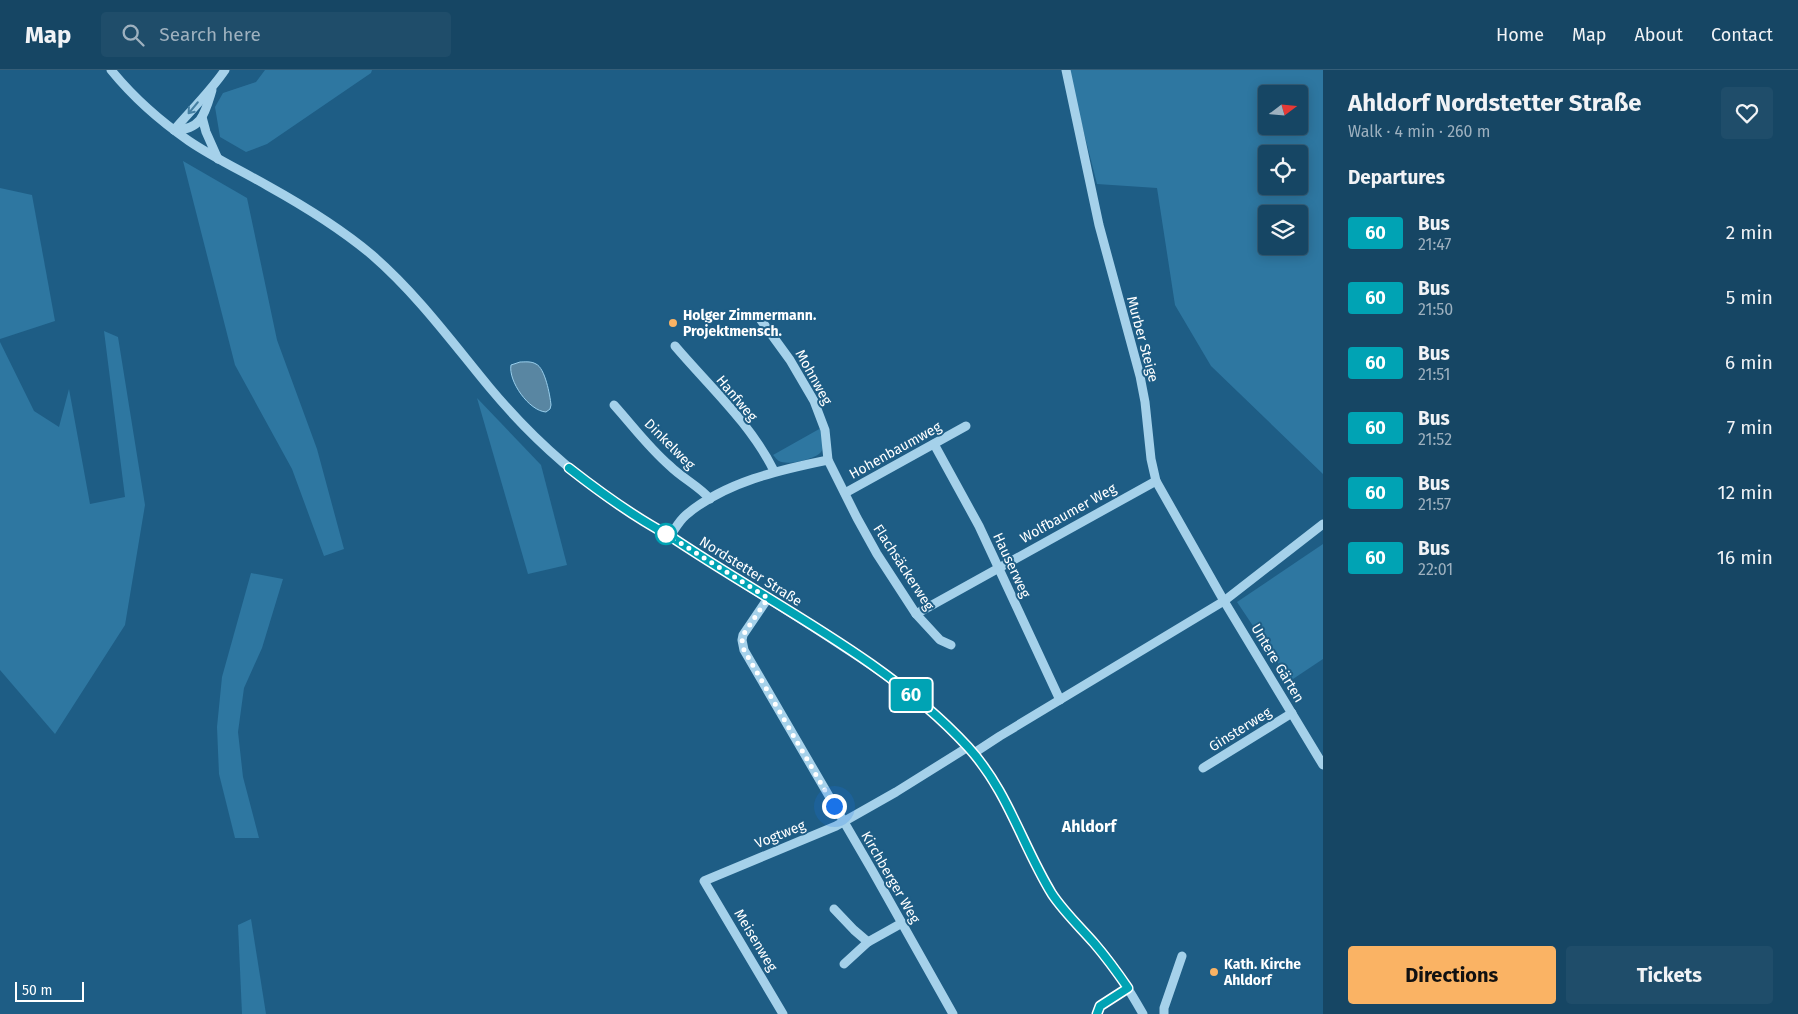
<!DOCTYPE html>
<meta charset="utf-8">
<style>
:root{--surface:#164664;--page:#1f4d6a;--text:#f1f3f6;--muted:#9eb1bf;--line:#355e78;--accent:#fab364}
body{margin:0;font-family:"Fira Sans",sans-serif;background:var(--page);color:var(--text);height:100vh;display:flex;flex-direction:column;font-size:19px;white-space:nowrap}
*{box-sizing:border-box;margin:0}
p{font-size:16px;color:var(--muted)}
.icon{flex:none;width:28px;height:28px;fill:none;stroke:currentColor;stroke-width:2;stroke-linecap:round;stroke-linejoin:round}
.map{position:relative;flex:1;overflow:hidden}
.details{display:flex;flex-direction:column;background:var(--surface);width:475px}
.details>*{flex:none}
.badge{padding:0 10px;border-radius:4px;font-size:18px;line-height:32px}
.needle{width:32px;rotate:74deg}
.buttons{position:absolute;left:1258px;top:15px;display:grid;gap:10px}
.buttons a{display:grid;place-items:center;width:50px;height:50px;border-radius:5px;background:var(--surface);box-shadow:0 2px 12px #0003,0 0 0 1px var(--line);font-size:25px}
.scale{position:absolute;left:15px;bottom:12px;width:69px;box-sizing:border-box;padding-left:5px;border:2px solid #fff;border-top:0;font-size:14px;line-height:18px;white-space:nowrap;color:#fff;-webkit-text-stroke:4px #1e5d85;paint-order:stroke}
.you{position:absolute;width:25px;height:25px;margin:-12px;border:4px solid #fff;border-radius:50%;background:#1a73e8;box-shadow:0 0 0 8px #1a73e833}
.map>.badge{position:absolute;translate:-50% -50%;box-shadow:0 0 0 2px #fff}
h2{padding:0 25px;font-size:19px;line-height:45px}
.round{display:grid;place-items:center;flex:none;width:52px;height:52px;border-radius:5px;background:var(--page)}
.overview{display:flex;align-items:center;justify-content:space-between;height:85px;padding:0 25px}
h1{font-size:24px;font-weight:700;line-height:38px}
.button{display:flex;gap:10px;margin-top:auto;padding:10px 25px}
.button a{flex:1;height:58px;border-radius:5px;background:var(--accent);color:#111;font-size:20px;font-weight:700;line-height:58px;text-align:center}
.button a+a{background:var(--page);color:var(--text)}
ul{padding:0;list-style:none}
li{display:flex;align-items:center;gap:15px;height:65px;padding:0 25px}
li div{flex:1}
li b{display:block;font-size:19px}
li em{font-style:normal}
li .badge{min-width:55px;font-weight:700;text-align:center}
header{display:flex;align-items:center;gap:30px;box-sizing:border-box;height:70px;padding:0 25px;background:var(--surface);border-bottom:1px solid var(--line)}
header strong{font-size:24px}
nav{display:flex;gap:28px;margin-inline-start:auto;font-size:18px}
.search{width:350px;height:45px;background:var(--page);display:flex;align-items:center;gap:12px;box-sizing:border-box;padding:0 18px;border-radius:5px;color:var(--muted);font-size:19px}
main{display:flex;flex:1;min-height:0}
.map>svg:first-child{display:block}
.green{fill:#2e77a1;fill-rule:evenodd}
.water{fill:#5986a2;stroke:#98ceec}
.lines{fill:none;stroke-linecap:round;stroke-linejoin:round}
.minor{stroke:#a5d1ea;stroke-width:9}
.oneway{stroke:#4680a3}
.line-casing{stroke:#fff;stroke-width:11}
.line{stroke:#00a3b4;stroke-width:8}
.walk{stroke:#fff;stroke-width:5;stroke-dasharray:0 9}
.poi-dot{fill:#fab364;stroke:#1e5d85;stroke-width:2}
.stop-dot{fill:#fff;stroke:#00a3b4;stroke-width:2.5}
.labels{text-anchor:middle;stroke-width:4;stroke-linejoin:round;paint-order:stroke}
.poi-label{font-size:14px;font-weight:bold;fill:#fff;stroke:#1e5d85;text-anchor:start}
.street-label{font-size:14px;fill:#fff;stroke:#1e5d85}
.quarter-label{font-size:16px;font-weight:bold;fill:#fff;stroke:#1e5d85}
</style>
<header>
<strong>Map</strong>
<div class="search"><svg class="icon" aria-label="search" viewBox="0 0 24 24"><circle cx="10" cy="10" r="6"/><path d="M15 15l6 6"/></svg>Search here</div>
<nav><a>Home</a><a>Map</a><a>About</a><a>Contact</a></nav>
</header>
<main>
<div class="map">
<svg width="1323" height="944" viewBox="0 0 1323 944">
<rect width="100%" height="100%" fill="#1e5d85"/>
<g class="green">
<polygon points="265,0 372,0 371,3 267,74 246,82 220,67 215,37 223,23 256,12"/>
<path d="M1068,0H1323V404L1211,296L1175,235L1157,118L1097,114ZM1266,24H1299V56H1266ZM1266,84H1299V116H1266ZM1266,144H1299V176H1266Z"/>
<polygon points="183,91 247,128 277,270 317,379 344,479 324,486 292,399 235,295"/>
<polygon points="0,118 32,125 55,251 0,269"/>
<polygon points="104,261 118,267 145,435 125,555 55,664 0,600 0,272 34,341 59,357 69,319 90,434 125,427"/>
<polygon points="477,328 541,395 567,495 528,504"/>
<path d="M821,358C823,366 826,375 821,382C816,389 787,396 779,391C778,391 774,386 773,385Z"/>
<polygon points="1323,474 1323,589 1290,611 1237,532"/>
<polygon points="251,503 283,509 262,578 244,618 238,662 243,707 259,768 235,768 219,704 217,657 222,607"/>
<polygon points="251,849 266,944 242,944 238,855"/>
</g>
<path class="water" d="M520,292C525,292 531,291 536,294C545,298 550,325 551,335L550,339L546,342C529,341 508,311 511,295Z"/>
<g class="lines">
<g class="minor">
<path d="M111,0C133,27 160,51 189,71C214,88 242,101 268,116C304,136 340,158 372,185C417,224 452,272 490,318C540,378 601,429 670,466C728,505 788,540 845,578C893,609 942,644 978,689C1011,730 1024,780 1052,824C1067,846 1087,864 1104,884C1119,903 1131,923 1143,944"/>
<polyline points="1066,0 1099,155 1140,306 1145,332 1151,389 1156,411 1224,531 1323,695"/>
<polyline points="202,47 206,62 218,89"/>
<path d="M174,60C191,40 210,22 225,0"/>
<path d="M174,60C202,60 205,43 212,20"/>
<polyline points="758,246 790,290 814,331 825,360 828,390 857,448 877,484 916,544 940,570 951,575"/>
<path d="M675,276C709,316 751,354 774,401"/>
<path d="M614,335C632,355 649,378 670,396C682,408 699,416 710,429"/>
<polyline points="934,374 979,456 1060,630"/>
<polyline points="845,423 966,356"/>
<path d="M670,466C675,459 679,451 686,445C725,412 779,400 828,390"/>
<polyline points="768,528 743,565 742,570 744,580 872,800 953,944"/>
<polyline points="916,544 1156,411"/>
<polyline points="974,683 1000,666 1224,531 1323,454"/>
<polyline points="1203,698 1292,643"/>
<polyline points="834,839 854,860 868,872"/>
<polyline points="844,894 868,872 902,853"/>
<polyline points="783,944 704,811 836,756 896,722 968,677"/>
<polyline points="1097,944 1100,936 1128,918"/>
<polyline points="1164,944 1164,938 1182,886"/>
</g>
</g>
<defs><path id="oneway-shaft" d="M-6 0H5M1.5-3L5.5 0L1.5 3" fill="none" stroke-width="1.6" stroke-linecap="round" stroke-linejoin="round" transform="scale(1.25)"/></defs>
<use class="oneway" href="#oneway-shaft" transform="translate(193 38) rotate(130)"/>
<g class="lines">
<g class="line-casing">
<path id="line" d="M569,398C601,423 634,447 670,466C769,533 887,589 968,677C1008,721 1022,775 1052,824C1064,842 1080,857 1094,873C1106,887 1117,902 1128,918L1100,936L1097,944"/>
</g>
<use href="#line" class="line"/>
<polyline class="walk" points="666,464 768,528 743,565 742,570 744,580 834,736"/>
</g>
<g class="poi-dot">
<circle cx="673" cy="253" r="5"/>
<circle cx="1214" cy="902" r="5"/>
</g>
<circle class="stop-dot" cx="666" cy="464" r="10"/>
<g class="labels">
<g class="poi-label">
<text x="683" y="250">Holger Zimmermann.<tspan x="683" dy="16">Projektmensch.</tspan></text>
<text x="1224" y="899">Kath. Kirche<tspan x="1224" dy="16">Ahldorf</tspan></text>
</g>
<g class="street-label">
<text transform="translate(1143 269) rotate(75)" y="5">Murber Steige</text>
<text transform="translate(814 307) rotate(61)" y="5">Mohnweg</text>
<text transform="translate(737 328) rotate(50)" y="5">Hanfweg</text>
<text transform="translate(670 374) rotate(45)" y="5">Dinkelweg</text>
<text transform="translate(895 380) rotate(-29)" y="5">Hohenbaumweg</text>
<text transform="translate(1068 443) rotate(-29)" y="5">Wolfbaumer Weg</text>
<text transform="translate(1012 495) rotate(65)" y="5">Hauserweg</text>
<text transform="translate(904 497) rotate(57)" y="5">Flachsäckerweg</text>
<text transform="translate(751 501) rotate(32)" y="5">Nordstetter Straße</text>
<text transform="translate(1278 593) rotate(59)" y="5">Untere Gärten</text>
<text transform="translate(1240 659) rotate(-32)" y="5">Ginsterweg</text>
<text transform="translate(780 764) rotate(-22)" y="5">Vogtweg</text>
<text transform="translate(891 807) rotate(60)" y="5">Kirchberger Weg</text>
<text transform="translate(756 870) rotate(59)" y="5">Meisenweg</text>
</g>
<g class="quarter-label">
<text x="1089" y="762">Ahldorf</text>
</g>
</g>
</svg>
<div class="buttons">
<a><svg class="needle" viewBox="-14 -14 28 28"><path d="M0-13l5 13h-10z" fill="#e53935"/><path d="M0 13l5-13h-10z" fill="#9eb1bf"/></svg></a>
<a><svg class="icon" aria-label="locate" viewBox="0 0 24 24"><circle cx="12" cy="12" r="6"/><path d="M12 2v4M12 18v4M2 12h4M18 12h4"/></svg></a>
<a><svg class="icon" aria-label="layers" viewBox="0 0 24 24"><path d="M12 4l9 5-9 5-9-5zM3 14l9 5 9-5"/></svg></a>
</div>
<div class="scale">50 m</div>
<div class="you" style="left:834px;top:736px"></div>
<b class="badge" style="left:911px;top:625px;background:#00a3b4;color:#fff">60</b>
</div>
<section class="details">
<div class="overview"><div><h1>Ahldorf Nordstetter Straße</h1><p>Walk · 4 min · 260 m</p></div><a class="round"><svg class="icon" aria-label="heart" viewBox="0 0 24 24"><path d="M12 20l-8-8c-3-5 5-10 8-4 3-6 11-1 8 4z"/></svg></a></div>
<h2>Departures</h2>
<ul>
<li><span class="badge" style="background:#00a3b4;color:#fff">60</span><div><b>Bus</b><p>21:47</p></div><em>2 min</em></li>
<li><span class="badge" style="background:#00a3b4;color:#fff">60</span><div><b>Bus</b><p>21:50</p></div><em>5 min</em></li>
<li><span class="badge" style="background:#00a3b4;color:#fff">60</span><div><b>Bus</b><p>21:51</p></div><em>6 min</em></li>
<li><span class="badge" style="background:#00a3b4;color:#fff">60</span><div><b>Bus</b><p>21:52</p></div><em>7 min</em></li>
<li><span class="badge" style="background:#00a3b4;color:#fff">60</span><div><b>Bus</b><p>21:57</p></div><em>12 min</em></li>
<li><span class="badge" style="background:#00a3b4;color:#fff">60</span><div><b>Bus</b><p>22:01</p></div><em>16 min</em></li>
</ul>
<div class="button"><a>Directions</a><a>Tickets</a></div>
</section>
</main>
